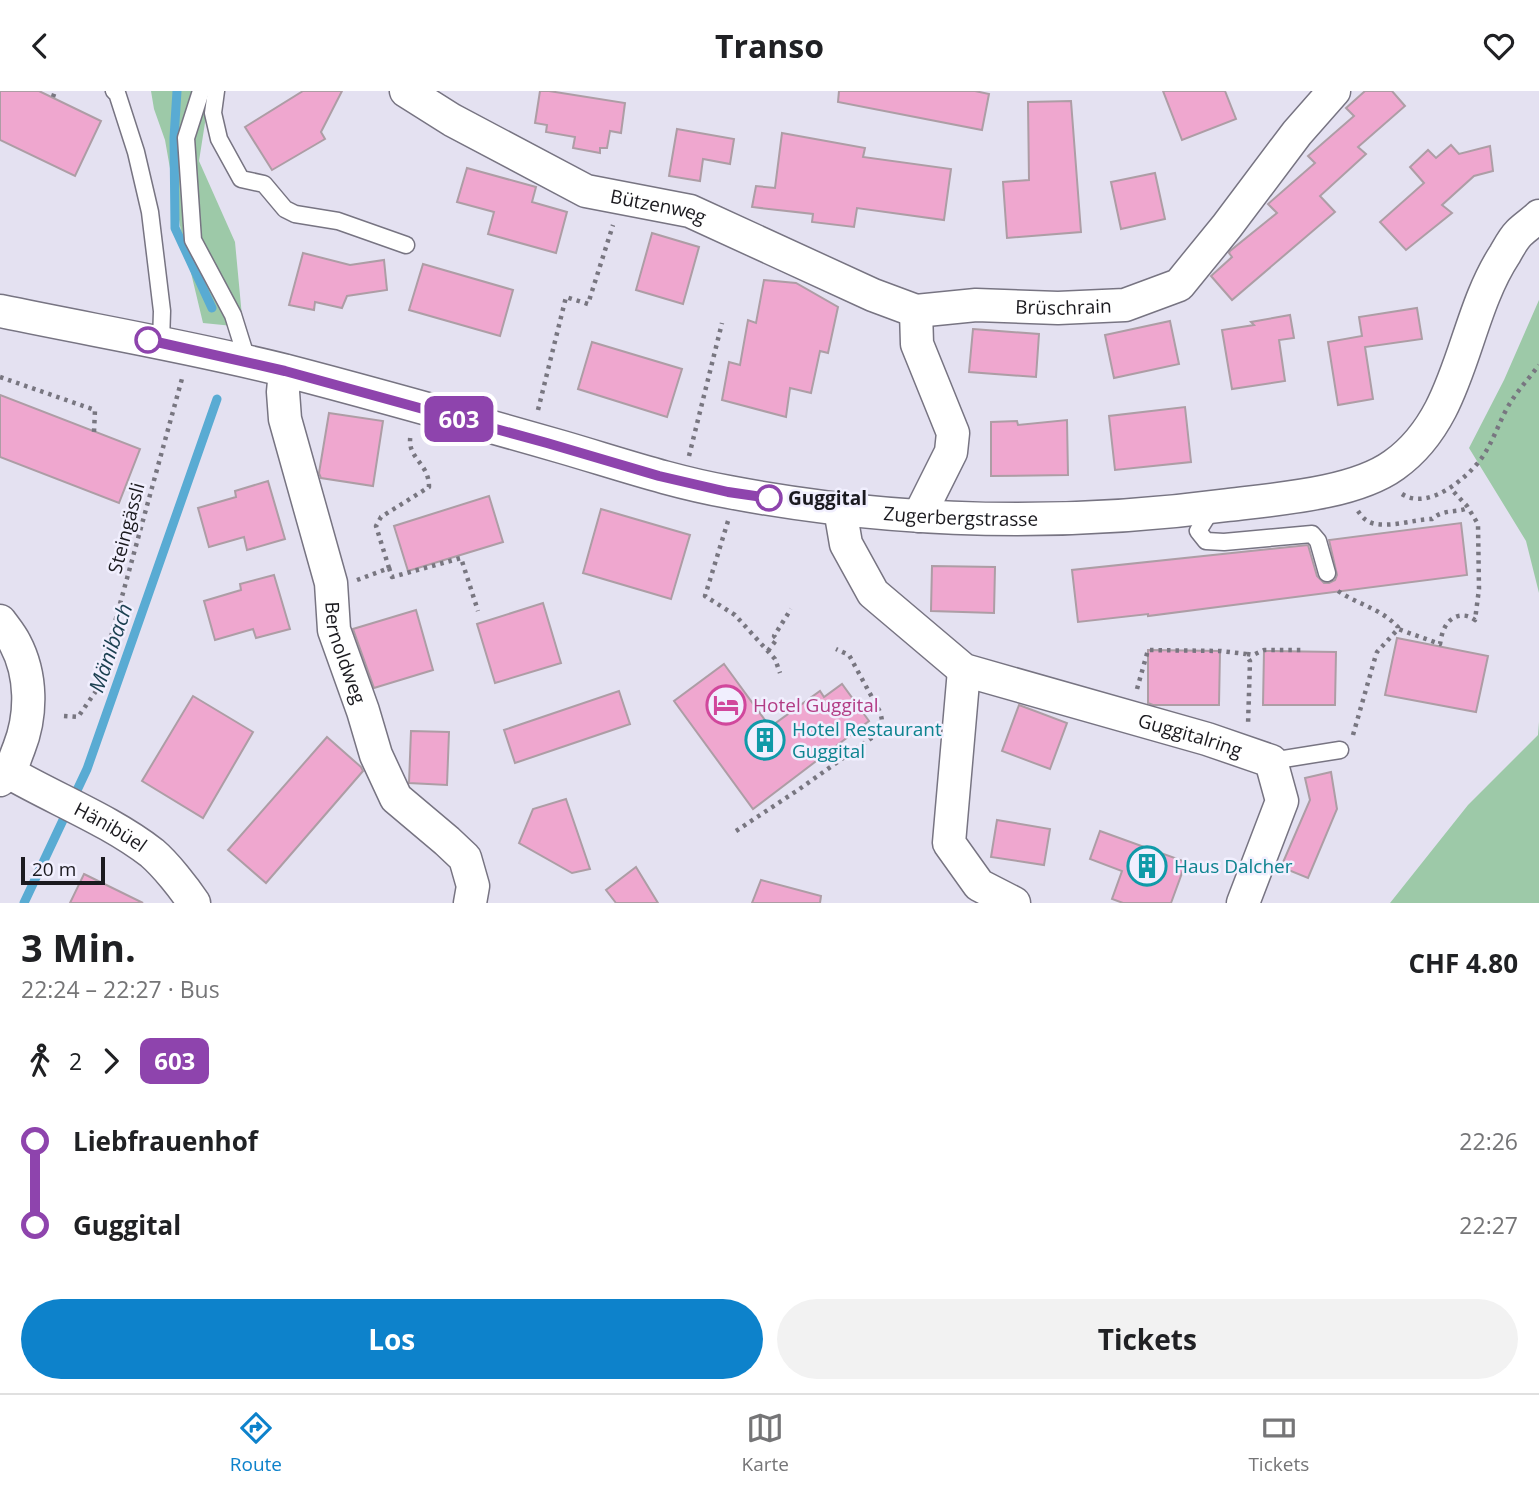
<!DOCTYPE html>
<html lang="de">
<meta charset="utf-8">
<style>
:root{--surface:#fff;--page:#f2f2f2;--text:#202124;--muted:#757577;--line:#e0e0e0;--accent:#0d82cb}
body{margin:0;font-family:"Open Sans",sans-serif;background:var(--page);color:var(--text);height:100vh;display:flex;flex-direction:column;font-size:26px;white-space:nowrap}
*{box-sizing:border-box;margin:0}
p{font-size:23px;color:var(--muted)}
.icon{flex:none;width:38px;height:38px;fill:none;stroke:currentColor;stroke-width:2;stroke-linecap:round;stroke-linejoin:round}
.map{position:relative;height:812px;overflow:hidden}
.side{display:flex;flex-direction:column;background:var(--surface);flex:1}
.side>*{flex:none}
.badge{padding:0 14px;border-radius:10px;font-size:24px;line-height:46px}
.scale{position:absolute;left:21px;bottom:18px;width:84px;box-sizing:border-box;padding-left:7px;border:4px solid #1b1a1f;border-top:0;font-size:19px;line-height:24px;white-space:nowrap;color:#1b1a1f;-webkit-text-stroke:5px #f1effe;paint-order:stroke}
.map>.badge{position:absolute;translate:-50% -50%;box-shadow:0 0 0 4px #fff}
.legs{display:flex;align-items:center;gap:10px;height:77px;padding:0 21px;font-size:23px}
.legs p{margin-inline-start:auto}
.overview{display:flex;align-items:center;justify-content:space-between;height:119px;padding:0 21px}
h1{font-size:38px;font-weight:700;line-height:52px}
.button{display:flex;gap:14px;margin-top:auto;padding:14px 21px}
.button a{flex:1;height:80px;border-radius:42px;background:var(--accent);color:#fff;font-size:28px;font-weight:700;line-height:80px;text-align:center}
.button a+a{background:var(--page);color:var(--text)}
ul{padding:0 21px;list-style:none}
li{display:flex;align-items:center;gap:24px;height:84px;font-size:26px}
li i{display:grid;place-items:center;width:10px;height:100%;margin:0 9px;background:currentColor}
li i::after{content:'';width:18px;height:18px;margin:-9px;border:5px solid;border-radius:50%;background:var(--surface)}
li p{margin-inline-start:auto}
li:first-child i{background:linear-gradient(#0000 50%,currentColor 0)}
li:last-child i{background:linear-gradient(currentColor 50%,#0000 0)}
header{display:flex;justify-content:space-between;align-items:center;height:91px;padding:0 21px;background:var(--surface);font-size:32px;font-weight:700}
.tab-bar{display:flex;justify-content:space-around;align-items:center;height:98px;border-top:2px solid var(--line);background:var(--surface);font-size:19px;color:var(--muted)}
.tab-bar a{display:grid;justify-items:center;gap:4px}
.tab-bar .current{color:var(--accent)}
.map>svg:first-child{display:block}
.green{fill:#9dc9a8}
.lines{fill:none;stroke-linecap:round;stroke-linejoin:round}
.stream{stroke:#59abd3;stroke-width:9}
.building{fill:#efa7cf;stroke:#ad9da5;stroke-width:2}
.lane-casing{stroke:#777482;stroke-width:19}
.street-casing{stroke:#777482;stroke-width:35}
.path{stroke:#787680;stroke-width:4.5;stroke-dasharray:3.5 5;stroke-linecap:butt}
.lane{stroke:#fff;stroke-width:16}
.street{stroke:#fff;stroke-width:32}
.line-1-casing{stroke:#fff;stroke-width:16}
.line-1{stroke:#8e44ad;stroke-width:10}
.stop-1-dot{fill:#fff;stroke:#8e44ad;stroke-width:3.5}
.labels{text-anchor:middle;stroke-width:5;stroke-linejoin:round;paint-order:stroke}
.street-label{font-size:19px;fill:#1b1a1f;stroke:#f1effe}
.stop-label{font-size:19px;font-weight:bold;fill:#1b1a1f;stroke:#f1effe;text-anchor:start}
.hotel-label{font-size:19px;fill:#b23c85;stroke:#f1effe;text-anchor:start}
.culture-label{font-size:19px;fill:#0d838f;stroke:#f1effe;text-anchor:start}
.water-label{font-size:21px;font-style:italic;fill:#1a3f50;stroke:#f1effe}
</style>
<header><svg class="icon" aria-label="back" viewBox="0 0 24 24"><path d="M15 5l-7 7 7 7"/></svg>Transo<svg class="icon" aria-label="heart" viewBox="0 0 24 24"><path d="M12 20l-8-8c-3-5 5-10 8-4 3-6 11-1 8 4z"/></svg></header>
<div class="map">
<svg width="1539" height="812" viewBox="0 0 1539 812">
<rect width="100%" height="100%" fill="#e4e1f1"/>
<g class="green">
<polygon points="151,0 210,0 199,70 235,151 243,236 203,232 181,140 165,49 154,18"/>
<polygon points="1539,209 1539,502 1526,450 1469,357 1504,289"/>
<polygon points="1539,631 1539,812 1390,812 1468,714 1538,644"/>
</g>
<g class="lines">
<g class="stream">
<polyline points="177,0 174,47 175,137 212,217"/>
<polyline points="24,812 87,678 217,308"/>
</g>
</g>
<g class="building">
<polygon points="0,0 39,0 101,30 75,85 0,49"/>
<polygon points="303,0 342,0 321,41 325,48 272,79 245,36"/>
<polygon points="540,0 549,0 625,12 621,42 610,40 607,57 600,57 600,62 573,57 575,46 546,41 547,34 535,32"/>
<polygon points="839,0 975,0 989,3 982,39 838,11"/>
<polygon points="1163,0 1225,0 1236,28 1182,49"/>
<polygon points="1365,0 1392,0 1405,15 1358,56 1366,63 1320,105 1335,121 1232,209 1211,185 1232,166 1229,162 1230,160 1277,122 1268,113 1315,72 1308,65 1354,25 1346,17"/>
<polygon points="1071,10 1081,141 1007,147 1003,91 1029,89 1028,11"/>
<polygon points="677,38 734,48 730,73 703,68 700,90 669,85"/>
<polygon points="782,42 865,57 863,66 951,78 944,129 857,117 854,136 812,131 813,123 752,116 756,95 775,97"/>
<polygon points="1451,54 1459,63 1490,55 1493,80 1474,85 1442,114 1452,122 1406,159 1380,131 1424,92 1410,76 1428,59 1436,67"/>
<polygon points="467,77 536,96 532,111 567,121 556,162 488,143 494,121 457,111"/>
<polygon points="1155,82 1165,128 1121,138 1111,91"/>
<polygon points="652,142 699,156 683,213 636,199"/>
<polygon points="303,162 350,174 384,169 387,199 347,205 342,217 315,211 314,219 289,214"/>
<polygon points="423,173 513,199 500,245 409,219"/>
<polygon points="764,189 796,192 838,216 828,262 820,260 811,302 790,297 786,326 722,309 729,271 740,274 748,229 756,232"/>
<polygon points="1417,217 1422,248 1365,256 1373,308 1338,314 1328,251 1362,245 1359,226"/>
<polygon points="1290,224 1294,247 1279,249 1285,290 1232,298 1222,239 1254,234 1251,231"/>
<polygon points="1170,230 1179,273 1114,287 1105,244"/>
<polygon points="973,238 1039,243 1036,286 969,281"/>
<polygon points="592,251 682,278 667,326 578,298"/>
<polygon points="0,304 140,358 119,412 0,366"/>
<polygon points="1185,316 1191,371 1115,379 1109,325"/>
<polygon points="329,322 383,330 373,395 321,387 319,382"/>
<polygon points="1067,329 1068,384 991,385 991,331 1017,330 1018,334"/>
<polygon points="268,390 285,448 247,459 244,446 209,456 198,417 236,406 235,400"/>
<polygon points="489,405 503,451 408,480 394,435"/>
<polygon points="601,418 690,444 671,508 583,482"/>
<polygon points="1461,432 1467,484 1148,525 1148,523 1078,531 1072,479 1308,454 1317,485 1324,492 1329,492 1335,489 1337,484 1329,449"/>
<polygon points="932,475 995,476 994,522 931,520"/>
<polygon points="274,484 290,538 256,547 253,538 215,549 204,510 241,499 240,493"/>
<polygon points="543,512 561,572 495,592 477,533"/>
<polygon points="416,519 433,579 374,597 353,538"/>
<polygon points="1397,547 1488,565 1476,621 1385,604"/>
<polygon points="1148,559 1220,560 1219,614 1153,614 1148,612"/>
<polygon points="1264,560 1336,561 1335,614 1263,614"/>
<polygon points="724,573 770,636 820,600 824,606 842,593 869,630 753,718 674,610"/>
<polygon points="619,600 630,633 515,672 504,639"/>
<polygon points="193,605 253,641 203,727 142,690"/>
<polygon points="1019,614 1067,632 1050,678 1002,660"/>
<polygon points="411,640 449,641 447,694 409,692"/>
<polygon points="327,646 361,676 363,680 266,792 228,759"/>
<polygon points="1331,681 1337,718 1308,787 1281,776 1310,709 1305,687"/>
<polygon points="566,708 590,778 572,782 519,752 533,718"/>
<polygon points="997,729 1050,738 1044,774 991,766"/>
<polygon points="1100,740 1186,771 1171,812 1123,812 1112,808 1122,780 1090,768"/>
<polygon points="636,776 658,812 616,812 606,799"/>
<polygon points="84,783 143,812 70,812"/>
<polygon points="761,789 821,805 820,812 752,812"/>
</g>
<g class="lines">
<g class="lane-casing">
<g id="lane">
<polyline points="114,0 117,2 136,61 150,121 162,220 161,251"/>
<polyline points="201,0 186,47 193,149 233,224 248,272"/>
<polyline points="216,0 213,22 219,48 241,88 264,93 285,118 295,123 338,130 406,154"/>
<polyline points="1213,416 1198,440 1206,450 1224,451 1312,443 1318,450 1327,482"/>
<polyline points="1271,670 1340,659"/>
</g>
</g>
<g class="street-casing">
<g id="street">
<path id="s1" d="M406,0L452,29L586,100L690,120L873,204L916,220L976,214L1058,217L1125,214L1179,194L1227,135L1297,42L1334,0"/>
<path id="s2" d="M0,220C96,240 192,256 287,280C379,304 471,330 562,356C617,372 672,391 729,401C893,432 1063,436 1228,414C1276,408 1354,403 1394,374C1463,325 1461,230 1505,163C1509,156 1513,148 1519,142C1525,136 1533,131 1539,125"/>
<polyline points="916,220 917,253 953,342 951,361 919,425"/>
<path id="s3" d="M285,280L283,301L285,328L331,492L334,539L363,620L376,664L396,707L447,750L465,767L473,795L470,812"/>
<path id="s4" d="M840,418L846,453L873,502L964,579L1207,648L1271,670L1282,710L1243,812"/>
<path d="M0,530C5,537 11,544 15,552C32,584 32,624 19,657C13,672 13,679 0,689"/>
<polyline points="964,579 949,752 979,794 1014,812"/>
<path id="s5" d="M10,682C55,708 111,730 152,762C166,774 184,797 194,812"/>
</g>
</g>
<g class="path">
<polyline points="53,6 55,0"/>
<polyline points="0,286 95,319 94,341"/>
<polyline points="538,319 566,206 588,213 613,134"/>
<polyline points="689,365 722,232"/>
<path d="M1402,403C1428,420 1466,388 1481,368C1494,350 1500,327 1512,309C1520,297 1530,286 1539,274"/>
<path d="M1358,420C1360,423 1363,427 1366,429C1380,440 1415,428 1432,428C1443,418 1456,422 1468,417"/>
<polyline points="728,430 705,505 735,524 775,568 780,582"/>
<polyline points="389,477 392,486 461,467 478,520"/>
<path d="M357,489L389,477L376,435L381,426L429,396C429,370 405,368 411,342"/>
<path d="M1338,500C1359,514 1380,517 1398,536V538"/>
<polyline points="768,560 777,548 774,545 791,518"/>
<polyline points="1247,563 1253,564 1264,559 1301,559"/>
<polyline points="1137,598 1148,559 1221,560 1246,563 1250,570 1248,634"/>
<polyline points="64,625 78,626 96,600 183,284"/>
<path d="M1353,644L1375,567L1377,561L1398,538L1440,553C1441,548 1442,541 1445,536C1451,524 1465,521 1475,529L1479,498L1478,433L1467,415L1451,398"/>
<path d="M736,740L798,699L877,643C883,635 883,631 880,621L849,564L836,558"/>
</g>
<use href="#lane" class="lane"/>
<use href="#street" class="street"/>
</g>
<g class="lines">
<g class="line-1-casing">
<polyline id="line-1" points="148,249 285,280 547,352 659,385 728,401 769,407"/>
</g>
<use href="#line-1" class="line-1"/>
</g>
<defs>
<g id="hotel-ring" transform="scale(2.0125)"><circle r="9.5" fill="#f1effe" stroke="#d1479c" stroke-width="1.5"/><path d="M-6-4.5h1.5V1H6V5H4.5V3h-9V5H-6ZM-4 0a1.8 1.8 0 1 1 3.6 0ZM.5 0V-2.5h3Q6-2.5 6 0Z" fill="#d1479c"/></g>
<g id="building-ring" transform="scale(2.0125)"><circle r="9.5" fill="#f1effe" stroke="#0f9aa8" stroke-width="1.5"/><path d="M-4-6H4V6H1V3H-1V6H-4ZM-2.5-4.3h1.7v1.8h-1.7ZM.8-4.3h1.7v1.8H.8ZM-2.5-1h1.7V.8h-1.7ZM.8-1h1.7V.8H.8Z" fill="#0f9aa8"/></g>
</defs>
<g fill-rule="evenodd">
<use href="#hotel-ring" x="726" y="614"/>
<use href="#building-ring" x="765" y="649"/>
<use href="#building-ring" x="1147" y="775"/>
</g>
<g class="stop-1-dot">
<circle cx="148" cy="249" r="12"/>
<circle cx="769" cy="407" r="12"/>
</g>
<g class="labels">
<g class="street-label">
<text dy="7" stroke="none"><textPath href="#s1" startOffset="280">Bützenweg</textPath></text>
<text dy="7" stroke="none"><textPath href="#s1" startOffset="707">Brüschrain</textPath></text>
<text dy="7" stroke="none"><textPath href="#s2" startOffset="985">Zugerbergstrasse</textPath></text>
<text transform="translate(126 437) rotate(-75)" y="7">Steingässli</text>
<text dy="7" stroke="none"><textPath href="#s3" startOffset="290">Bernoldweg</textPath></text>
<text dy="7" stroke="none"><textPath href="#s4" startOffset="446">Guggitalring</textPath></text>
<text dy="7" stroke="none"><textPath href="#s5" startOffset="114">Hänibüel</textPath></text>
</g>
<g class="stop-label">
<text x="788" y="414">Guggital</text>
</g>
<g class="hotel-label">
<text x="753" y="621">Hotel Guggital</text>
</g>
<g class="culture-label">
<text x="792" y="645">Hotel Restaurant<tspan x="792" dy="22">Guggital</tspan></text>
<text x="1174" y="782">Haus Dalcher</text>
</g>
<g class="water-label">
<text transform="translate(111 557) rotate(-71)" y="7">Mänibach</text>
</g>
</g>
</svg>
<div class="scale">20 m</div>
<b class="badge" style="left:459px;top:328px;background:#8e44ad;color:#fff">603</b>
</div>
<section class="side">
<div class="overview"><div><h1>3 Min.</h1><p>22:24 – 22:27 · Bus</p></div><b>CHF 4.80</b></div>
<div class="legs"><svg class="icon" aria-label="walk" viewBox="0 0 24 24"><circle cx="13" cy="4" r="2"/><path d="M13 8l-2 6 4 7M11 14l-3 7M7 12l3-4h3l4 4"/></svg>2<svg class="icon" aria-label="forward" viewBox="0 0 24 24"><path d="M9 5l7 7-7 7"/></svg><b class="badge" style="background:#8e44ad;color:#fff">603</b></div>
<ul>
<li><i style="color:#8e44ad"></i><b>Liebfrauenhof</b><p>22:26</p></li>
<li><i style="color:#8e44ad"></i><b>Guggital</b><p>22:27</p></li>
</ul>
<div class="button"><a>Los</a><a>Tickets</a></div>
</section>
<nav class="tab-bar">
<a class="current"><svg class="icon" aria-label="directions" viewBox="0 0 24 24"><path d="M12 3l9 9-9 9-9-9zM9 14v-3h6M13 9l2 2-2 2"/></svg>Route</a>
<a><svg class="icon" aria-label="map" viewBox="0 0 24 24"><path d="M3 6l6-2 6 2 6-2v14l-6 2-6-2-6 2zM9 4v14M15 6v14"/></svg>Karte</a>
<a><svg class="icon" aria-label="tickets" viewBox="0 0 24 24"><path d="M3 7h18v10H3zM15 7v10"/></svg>Tickets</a>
</nav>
